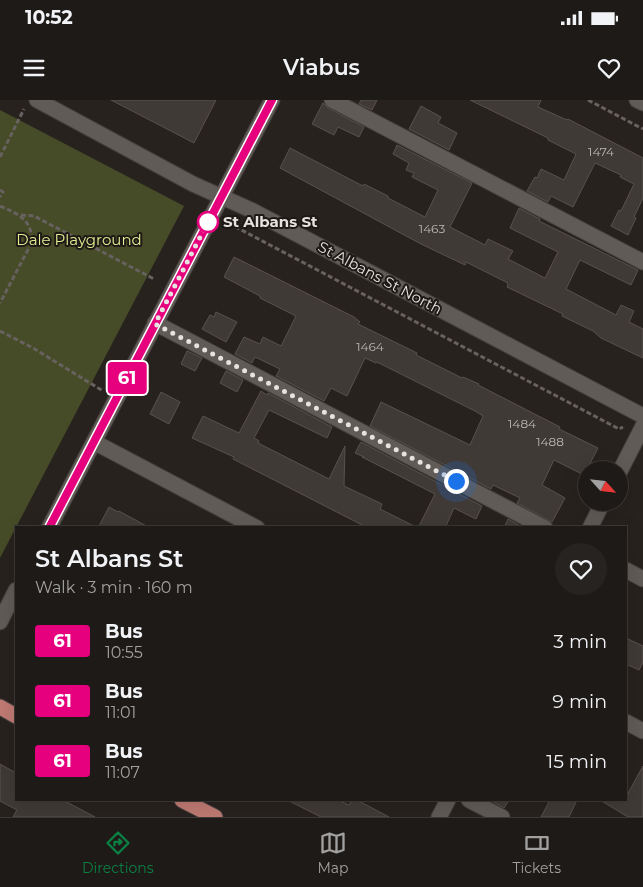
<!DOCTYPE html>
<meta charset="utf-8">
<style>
:root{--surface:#1e1a17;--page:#262320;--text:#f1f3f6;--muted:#a1a1a1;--line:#3c3836;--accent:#0b8043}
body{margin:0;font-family:Montserrat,sans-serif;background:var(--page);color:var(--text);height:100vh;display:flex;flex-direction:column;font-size:19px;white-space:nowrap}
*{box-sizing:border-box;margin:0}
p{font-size:16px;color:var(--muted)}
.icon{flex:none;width:28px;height:28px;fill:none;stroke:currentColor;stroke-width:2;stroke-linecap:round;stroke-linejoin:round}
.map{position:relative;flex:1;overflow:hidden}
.details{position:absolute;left:15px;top:426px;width:612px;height:275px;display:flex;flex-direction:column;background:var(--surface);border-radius:0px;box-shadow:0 5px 20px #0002,0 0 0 1px var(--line)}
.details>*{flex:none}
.badge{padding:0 10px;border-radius:4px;font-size:18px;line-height:32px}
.needle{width:32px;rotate:117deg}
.fabs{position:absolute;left:578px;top:361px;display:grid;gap:10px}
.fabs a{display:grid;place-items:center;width:50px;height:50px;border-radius:50%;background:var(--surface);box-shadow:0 5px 20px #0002,0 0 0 1px var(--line);font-size:25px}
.you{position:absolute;width:25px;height:25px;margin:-12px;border:4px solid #fff;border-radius:50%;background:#1a73e8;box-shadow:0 0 0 8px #1a73e833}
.map>.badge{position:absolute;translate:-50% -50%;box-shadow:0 0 0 2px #fff}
.round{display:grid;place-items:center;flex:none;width:52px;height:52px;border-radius:26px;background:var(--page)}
.head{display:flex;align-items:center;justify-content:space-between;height:85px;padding:0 20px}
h1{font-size:24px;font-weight:600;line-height:38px}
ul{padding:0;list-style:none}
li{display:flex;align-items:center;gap:15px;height:60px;padding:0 20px}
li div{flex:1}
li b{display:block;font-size:19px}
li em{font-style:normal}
li .badge{min-width:55px;font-weight:700;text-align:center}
.status{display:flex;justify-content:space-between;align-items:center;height:35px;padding:0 25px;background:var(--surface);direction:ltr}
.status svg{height:14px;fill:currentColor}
header{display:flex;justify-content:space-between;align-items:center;height:65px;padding:0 20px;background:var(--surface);font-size:22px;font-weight:600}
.menu{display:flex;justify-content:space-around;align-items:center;height:70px;border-top:1px solid var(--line);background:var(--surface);font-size:14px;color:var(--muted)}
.menu a{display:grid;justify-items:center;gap:2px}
.menu .current{color:var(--accent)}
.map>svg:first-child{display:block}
.green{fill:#464c27}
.building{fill:#403a37;stroke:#58524e}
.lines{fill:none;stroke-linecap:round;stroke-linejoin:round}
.minor-casing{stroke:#433f3d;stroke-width:17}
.major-casing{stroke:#433f3d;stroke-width:17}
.path{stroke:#67615f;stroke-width:3;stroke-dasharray:5 2.5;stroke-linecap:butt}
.minor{stroke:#615b57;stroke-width:15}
.major{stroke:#bf7a73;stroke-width:15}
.line-casing{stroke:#fff;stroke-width:11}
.line{stroke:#e6007e;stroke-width:8}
.walk{stroke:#e6e2e0;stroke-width:5;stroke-dasharray:0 9}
.stop-dot{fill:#fff;stroke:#e6007e;stroke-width:2.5}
.labels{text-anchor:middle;stroke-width:4;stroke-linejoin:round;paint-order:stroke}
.number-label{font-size:12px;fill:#bcb8b6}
.stop-label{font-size:15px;font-weight:bold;fill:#e6e2e0;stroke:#1e1916;text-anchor:start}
.park-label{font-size:15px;fill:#e0ef92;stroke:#1e1916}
.street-label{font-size:15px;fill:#e6e2e0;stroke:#1e1916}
</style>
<div class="status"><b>10:52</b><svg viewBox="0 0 49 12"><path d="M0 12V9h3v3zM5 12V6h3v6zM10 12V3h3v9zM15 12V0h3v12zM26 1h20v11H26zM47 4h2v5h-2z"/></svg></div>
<header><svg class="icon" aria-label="menu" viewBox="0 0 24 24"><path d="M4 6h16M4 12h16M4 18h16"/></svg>Viabus<svg class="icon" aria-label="heart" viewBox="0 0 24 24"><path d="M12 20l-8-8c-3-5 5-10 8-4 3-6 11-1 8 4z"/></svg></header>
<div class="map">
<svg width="643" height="717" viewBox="0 0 643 717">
<rect width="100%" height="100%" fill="#28221f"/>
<polygon class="green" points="0,10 184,106 0,458"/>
<g class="building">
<polygon points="111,0 216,0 194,43"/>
<polygon points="361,0 377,0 372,10 359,4"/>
<polygon points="470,0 541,0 538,7 567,20 568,19 643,58 643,98 634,117 636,118 628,135 611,126 619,110 621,111 634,84 620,77 621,75 595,63 573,107 551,96 548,102 527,91 535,77 537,78 541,69 564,80 576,54 548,40 548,38"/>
<polygon points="323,3 328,8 364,27 359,37 338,27 334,35 312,24"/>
<polygon points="421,6 441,17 438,23 457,33 449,50 409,29"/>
<polygon points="397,45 472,83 450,127 485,145 488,139 513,151 508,159 545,178 558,152 510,128 519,108 540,119 539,121 638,170 631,185 580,160 566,189 616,215 621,205 634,211 629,222 643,229 643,258 601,238 593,231 562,216 563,214 507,187 508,184 506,182 466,162 465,165 421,144 280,68 290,48 363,86 364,84 388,96 388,98 425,117 438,90 412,77 414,73 406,70 409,63 393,54"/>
<polygon points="234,157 354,217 360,222 358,224 417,253 416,255 462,278 463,277 479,284 478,285 560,327 559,329 598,348 584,375 554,360 542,385 565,398 552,422 517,403 520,398 493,385 491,389 370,326 381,302 470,345 483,316 475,311 377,262 376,263 365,258 347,296 331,288 324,301 276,276 280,269 255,257 252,263 235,254 244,237 260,244 263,237 281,246 296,216 260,198 260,196 224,177"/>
<polygon points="216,212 237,222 226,242 202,229 210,215 214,217"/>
<polygon points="187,251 202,258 195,271 181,264"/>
<polygon points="226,271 243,280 237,292 220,283"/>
<polygon points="261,291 267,295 268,293 332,327 327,338 269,310 254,338 259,341 258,343 329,379 345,346 344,386 382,404 380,409 418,428 368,428 233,359 234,357 192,338 203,316 239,333"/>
<polygon points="161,292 180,302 169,324 150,314"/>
<polygon points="361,342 482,406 476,419 454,408 445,428 418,428 435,394 362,357 364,357 355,353"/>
<polygon points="109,407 118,412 119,411 150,428 98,428"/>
<polygon points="508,419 524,428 504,428"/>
<polygon points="626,538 643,546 643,562 639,570 626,564"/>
<polygon points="0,664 16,673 16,700 63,700 95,717 13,717 17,710 0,701"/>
<polygon points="643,666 643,717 628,717 600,700 626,700 626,697"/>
<polygon points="287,700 338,700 349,705 352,700 357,700 389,717 321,717"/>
<polygon points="490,700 509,700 504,708"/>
<polygon points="550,700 577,700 569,717 541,717"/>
</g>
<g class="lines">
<g class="minor-casing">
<g id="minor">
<polyline points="37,0 193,84 251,110 643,316"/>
<polyline points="332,0 643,162"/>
<polyline points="637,0 643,3"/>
<polyline points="155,223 545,428"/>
<polyline points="94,342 257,428"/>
<polyline points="619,373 643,326"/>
<polyline points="49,428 272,0"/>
<polyline points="590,428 603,402"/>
<polyline points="626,470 643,479"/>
<polyline points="0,522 16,490"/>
<polyline points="626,622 643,631"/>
<polyline points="469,700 502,717"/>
<polyline points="439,717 448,700"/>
</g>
</g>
<g class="major-casing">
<g id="major">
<polyline points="0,607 16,616"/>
<polyline points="182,700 215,717"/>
</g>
</g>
<g class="path">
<polyline points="588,0 643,29"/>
<polyline points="0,57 24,9"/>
<polyline points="0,90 3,92 0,97"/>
<path d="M0,106C18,114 32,119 32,142L0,203"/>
<polyline points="21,115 34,116 154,179"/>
<polyline points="231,121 232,125 619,329 623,327"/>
<polyline points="0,231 33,248 103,291"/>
</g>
<use href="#minor" class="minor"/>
<use href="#major" class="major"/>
</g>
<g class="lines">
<g class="line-casing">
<polyline id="line" points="49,428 272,0"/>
</g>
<use href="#line" class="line"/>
<polyline class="walk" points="208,122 155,224 456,381"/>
</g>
<circle class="stop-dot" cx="208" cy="122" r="10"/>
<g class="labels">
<g class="number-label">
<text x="601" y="56">1474</text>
<text x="432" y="133">1463</text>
<text x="370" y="251">1464</text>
<text x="522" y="328">1484</text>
<text x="550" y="346">1488</text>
</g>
<g class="stop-label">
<text x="223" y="127">St Albans St</text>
</g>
<g class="park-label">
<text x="79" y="145">Dale Playground</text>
</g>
<g class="street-label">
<text transform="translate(380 178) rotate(28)" y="5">St Albans St North</text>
</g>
</g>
</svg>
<div class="fabs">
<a><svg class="needle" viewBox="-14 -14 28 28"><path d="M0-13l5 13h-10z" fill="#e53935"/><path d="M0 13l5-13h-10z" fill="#a1a1a1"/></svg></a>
</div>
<div class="you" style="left:456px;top:381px"></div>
<b class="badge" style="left:127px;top:278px;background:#e6007e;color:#fff">61</b>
<section class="details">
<div class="head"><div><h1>St Albans St</h1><p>Walk · 3 min · 160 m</p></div><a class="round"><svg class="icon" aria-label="heart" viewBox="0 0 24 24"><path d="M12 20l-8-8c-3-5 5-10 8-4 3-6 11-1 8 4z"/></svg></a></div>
<ul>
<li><span class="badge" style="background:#e6007e;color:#fff">61</span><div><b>Bus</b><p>10:55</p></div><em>3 min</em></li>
<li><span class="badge" style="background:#e6007e;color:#fff">61</span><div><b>Bus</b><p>11:01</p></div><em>9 min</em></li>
<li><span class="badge" style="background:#e6007e;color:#fff">61</span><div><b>Bus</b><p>11:07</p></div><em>15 min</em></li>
</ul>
</section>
</div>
<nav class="menu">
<a class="current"><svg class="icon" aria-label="directions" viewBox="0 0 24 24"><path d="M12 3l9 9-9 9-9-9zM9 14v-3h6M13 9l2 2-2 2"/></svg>Directions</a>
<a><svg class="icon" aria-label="map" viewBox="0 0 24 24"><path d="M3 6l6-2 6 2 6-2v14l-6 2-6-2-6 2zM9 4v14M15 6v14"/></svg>Map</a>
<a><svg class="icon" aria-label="tickets" viewBox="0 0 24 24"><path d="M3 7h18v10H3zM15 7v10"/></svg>Tickets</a>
</nav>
